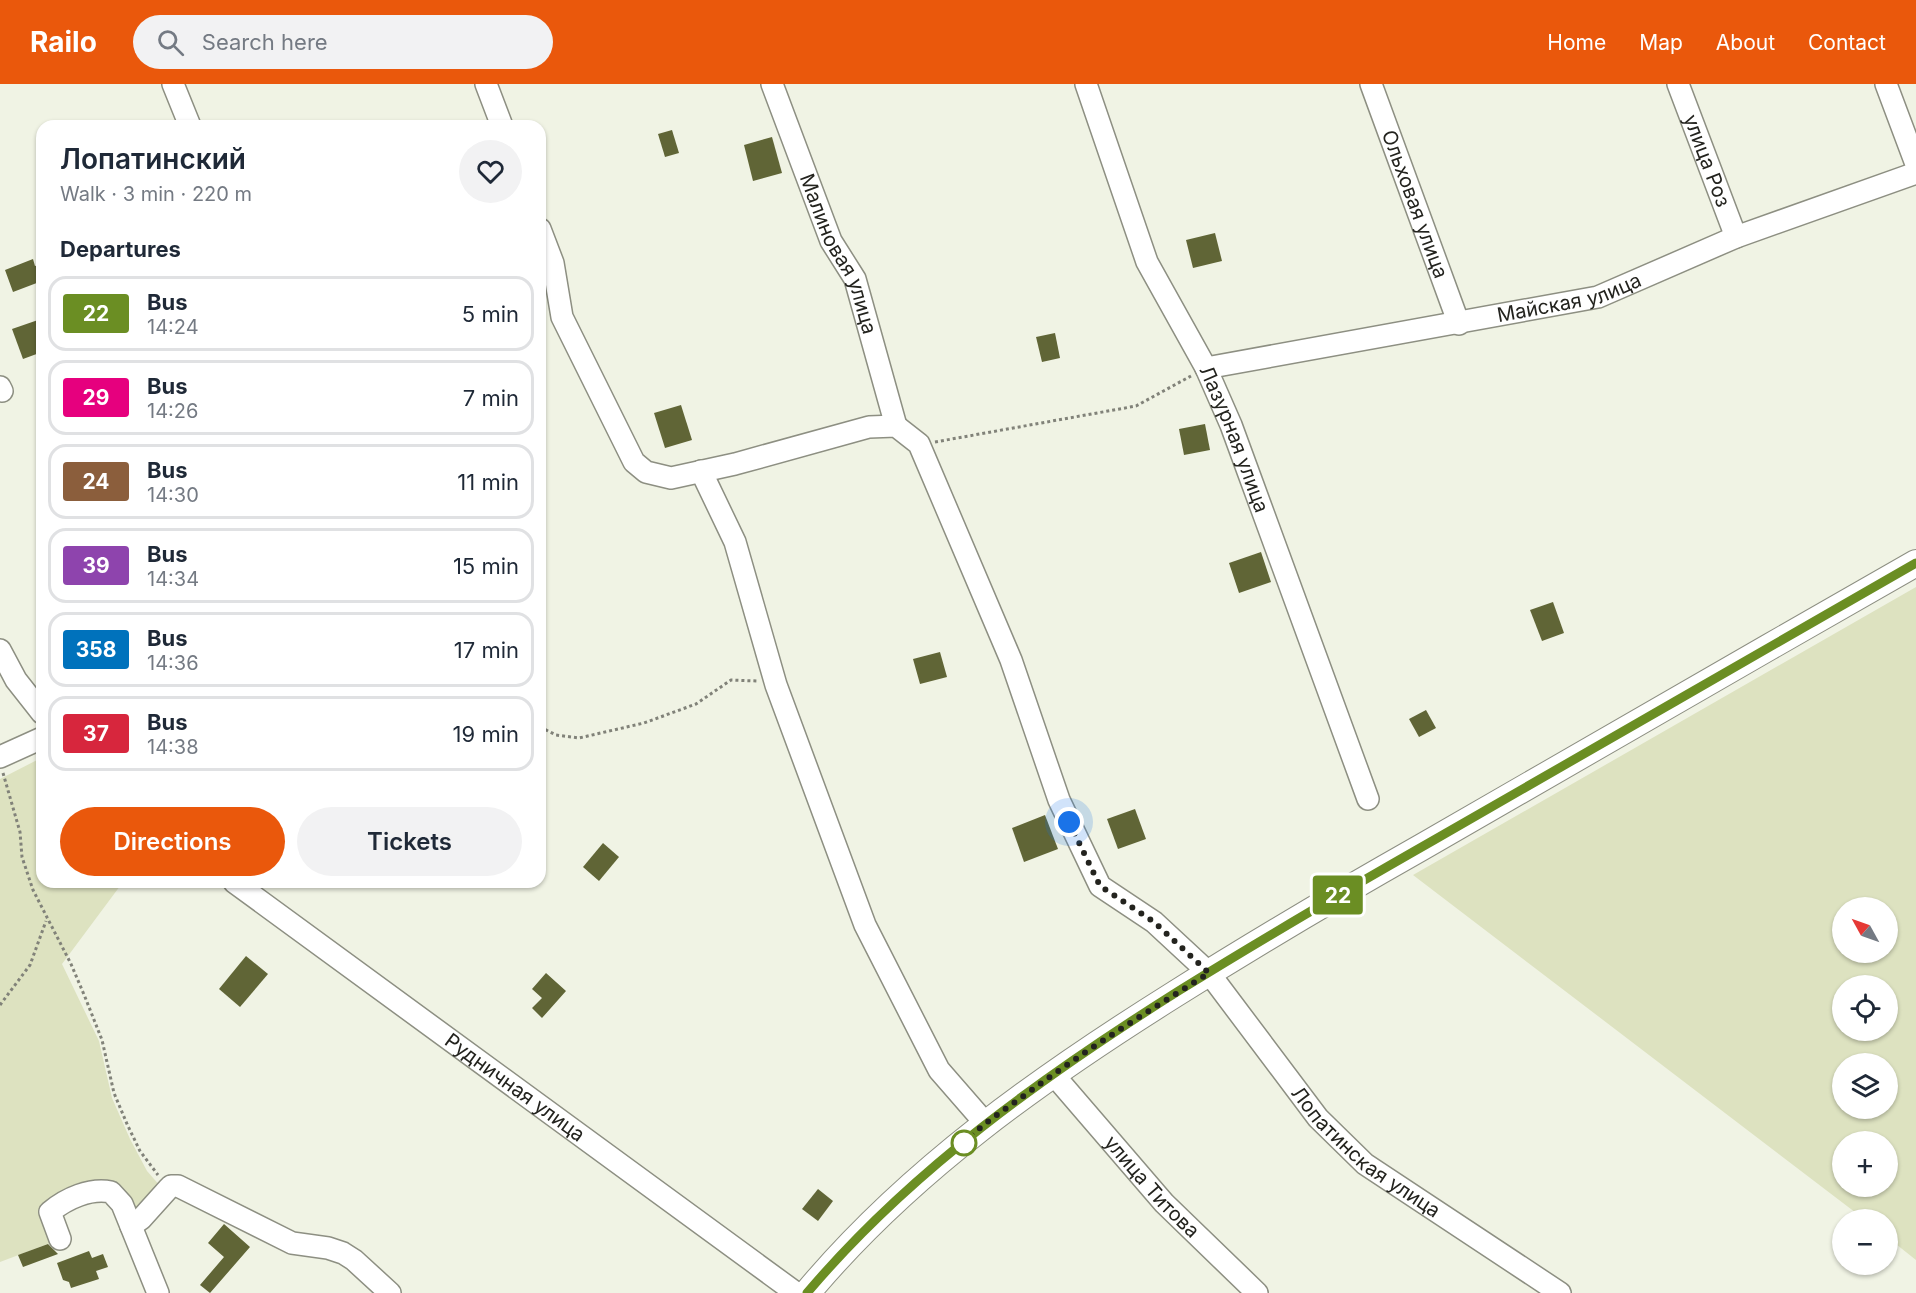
<!DOCTYPE html>
<meta charset="utf-8">
<style>
:root{--surface:#fff;--page:#f2f2f3;--text:#1f2937;--muted:#747a83;--line:#e0e1e3;--accent:#ea580c}
body{margin:0;font-family:Inter,sans-serif;background:var(--page);color:var(--text);height:100vh;display:flex;flex-direction:column;font-size:22px;white-space:nowrap}
*{box-sizing:border-box;margin:0}
p{font-size:20px;color:var(--muted)}
.icon{flex:none;width:33px;height:33px;fill:none;stroke:currentColor;stroke-width:2;stroke-linecap:round;stroke-linejoin:round}
.map{position:relative;flex:1;overflow:hidden}
.drawer{position:absolute;left:36px;top:36px;width:510px;height:768px;display:flex;flex-direction:column;background:var(--surface);border-radius:18px;box-shadow:0 2px 4px #0004}
.drawer>*{flex:none}
.badge{padding:0 12px;border-radius:4px;font-size:21px;line-height:39px}
.needle{width:39px;rotate:310deg}
.controls{position:absolute;left:1832px;top:813px;display:grid;gap:12px}
.controls a{display:grid;place-items:center;width:66px;height:66px;border-radius:50%;background:var(--surface);box-shadow:0 2px 4px #0004;font-size:30px}
.you{position:absolute;width:30px;height:30px;margin:-15px;border:4px solid #fff;border-radius:50%;background:#1a73e8;box-shadow:0 0 0 9px #1a73e833}
.map>.badge{position:absolute;translate:-50% -50%;box-shadow:0 0 0 3px #fff}
h2{padding:0 24px;font-size:22px;line-height:54px}
.round{display:grid;place-items:center;flex:none;width:63px;height:63px;border-radius:32px;background:var(--page)}
.head{display:flex;align-items:center;justify-content:space-between;height:102px;padding:0 24px}
h1{font-size:28px;font-weight:600;line-height:45px}
.cta{display:flex;gap:12px;margin-top:auto;padding:12px 24px}
.cta a{flex:1;height:69px;border-radius:36px;background:var(--accent);color:#fff;font-size:24px;font-weight:600;line-height:69px;text-align:center}
.cta a+a{background:var(--page);color:var(--text)}
ul{padding:0;list-style:none}
li{display:flex;align-items:center;gap:18px;height:75px;margin:0 12px 9px;padding:0 12px;border:3px solid var(--line);border-radius:18px}
li div{flex:1}
li b{display:block;font-size:22px}
li em{font-style:normal}
li .badge{min-width:66px;font-weight:700;text-align:center}
header{display:flex;align-items:center;gap:36px;box-sizing:border-box;height:84px;padding:0 30px;background:var(--accent);color:#fff}
header strong{font-size:28px}
nav{display:flex;gap:33px;margin-inline-start:auto;font-size:21px}
.search{width:420px;height:54px;background:var(--page);display:flex;align-items:center;gap:15px;box-sizing:border-box;padding:0 21px;border-radius:33px;color:var(--muted);font-size:22px}
.map>svg:first-child{display:block}
.green{fill:#dde2c0;fill-rule:evenodd}
.building{fill:#606536}
.lines{fill:none;stroke-linecap:round;stroke-linejoin:round}
.minor-casing{stroke:#8d8f82;stroke-width:24}
.major-casing{stroke:#8d8f82;stroke-width:28}
.path{stroke:#818279;stroke-width:3;stroke-dasharray:3 3;stroke-linecap:butt}
.minor{stroke:#fff;stroke-width:21}
.major{stroke:#fff;stroke-width:26}
.line-casing{stroke:#fff;stroke-width:14}
.line{stroke:#6b8e23;stroke-width:9}
.walk{stroke:#23231e;stroke-width:6;stroke-dasharray:0 10.8}
.stop-dot{fill:#fff;stroke:#6b8e23;stroke-width:3}
.labels{text-anchor:middle;stroke-width:6;stroke-linejoin:round;paint-order:stroke}
.street-label{font-size:20px;fill:#23231e;stroke:#fefff9}
</style>
<header>
<strong>Railo</strong>
<div class="search"><svg class="icon" aria-label="search" viewBox="0 0 24 24"><circle cx="10" cy="10" r="6"/><path d="M15 15l6 6"/></svg>Search here</div>
<nav><a>Home</a><a>Map</a><a>About</a><a>Contact</a></nav>
</header>
<div class="map">
<svg width="1916" height="1209" viewBox="0 0 1916 1209">
<rect width="100%" height="100%" fill="#f0f3e4"/>
<g class="green">
<path d="M1916,503V1176L1887,1153V1136L1864,1135L1413,791ZM1842,824H1887V868H1842ZM1842,902H1887V946H1842ZM1842,980H1887V1024H1842ZM1842,1058H1887V1102H1842Z"/>
<polygon points="39,675 42,675 42,798 123,798 62,880 99,957 112,1014 130,1055 147,1087 161,1103 133,1134 120,1109 53,1118 53,1158 0,1178 0,695"/>
</g>
<g class="building">
<polygon points="672,46 679,69 665,73 658,50"/>
<polygon points="772,53 782,89 753,97 744,61"/>
<polygon points="1215,149 1222,177 1193,184 1186,156"/>
<polygon points="33,175 35,182 42,180 42,197 13,208 5,186"/>
<polygon points="38,236 42,247 42,268 23,275 12,245"/>
<polygon points="1055,249 1060,274 1042,278 1036,253"/>
<polygon points="681,321 692,356 665,364 654,329"/>
<polygon points="1205,340 1210,366 1184,371 1179,345"/>
<polygon points="1261,468 1271,498 1239,509 1229,479"/>
<polygon points="1553,518 1564,549 1542,557 1530,526"/>
<polygon points="940,568 947,593 920,600 913,575"/>
<polygon points="1426,626 1436,644 1419,653 1409,635"/>
<polygon points="1135,725 1146,755 1118,765 1107,735"/>
<polygon points="1045,731 1058,765 1024,778 1012,744"/>
<polygon points="603,759 619,773 599,797 583,783"/>
<polygon points="246,872 268,890 240,923 219,905"/>
<polygon points="546,889 566,907 542,934 532,924 542,914 532,905"/>
<polygon points="818,1105 833,1117 818,1137 802,1125"/>
<polygon points="224,1140 250,1163 210,1209 200,1201 224,1173 208,1159"/>
<polygon points="48,1160 58,1170 23,1183 18,1171"/>
<polygon points="89,1167 92,1174 103,1170 108,1183 96,1187 99,1195 71,1204 69,1198 63,1196 57,1179"/>
</g>
<g class="lines">
<g class="minor-casing">
<g id="minor">
<polyline points="173,0 190,42"/>
<polyline points="486,0 502,42"/>
<path id="s1" d="M772,0L831,157L855,195L896,342"/>
<path id="s2" d="M1086,0L1147,178L1206,284L1231,341L1368,715"/>
<path id="s3" d="M1371,0L1459,240"/>
<path id="s4" d="M1678,0L1736,153"/>
<polyline points="1886,0 1916,80"/>
<path id="s5" d="M540,145L553,179L562,233L634,378L646,388L671,394L735,380L869,343L896,342L919,360L1011,576L1059,716L1100,802L1154,838L1209,889L1318,1034L1365,1080L1560,1209"/>
<path id="s6" d="M1206,284L1598,213L1736,153L1916,89"/>
<polyline points="0,303 2,307"/>
<polyline points="701,387 735,458 776,601 865,841 939,986 986,1040"/>
<polyline points="0,566 16,596 42,629"/>
<polyline points="0,673 42,654"/>
<path id="s7" d="M234,798L796,1209"/>
<path id="s8" d="M1053,990L1164,1119L1257,1209"/>
<polyline points="131,1142 141,1135 168,1105 171,1102 178,1102 292,1159 328,1164 343,1169 354,1176 390,1209"/>
<path d="M60,1155L50,1128C67,1114 90,1104 111,1108L122,1120L158,1209"/>
</g>
</g>
<g class="major-casing">
<path id="major" d="M807,1209C909,1087 1041,994 1175,910C1256,859 1339,810 1422,763C1587,668 1751,573 1916,479"/>
</g>
<g class="path">
<polyline points="935,358 1136,322 1191,292"/>
<polyline points="540,643 556,651 579,654 644,639 696,620 731,596 757,597"/>
<polyline points="3,689 20,748 22,773 33,806 71,880 85,913 102,956 114,1009 127,1040 140,1067 158,1091"/>
<polyline points="0,921 30,881 46,837"/>
</g>
<use href="#minor" class="minor"/>
<use href="#major" class="major"/>
</g>
<g class="lines">
<g class="line-casing">
<path id="line" d="M807,1209C911,1086 1045,991 1180,906C1264,854 1348,805 1434,756C1595,664 1755,571 1916,479"/>
</g>
<use href="#line" class="line"/>
<path class="walk" d="M964,1059C982,1040 1004,1026 1025,1011C1084,967 1147,928 1209,889L1154,838L1100,802L1069,738"/>
</g>
<circle class="stop-dot" cx="964" cy="1059" r="12"/>
<g class="labels">
<g class="street-label">
<text dy="7" stroke="none"><textPath href="#s4" startOffset="82">улица Роз</textPath></text>
<text dy="7" stroke="none"><textPath href="#s3" startOffset="128">Ольховая улица</textPath></text>
<text dy="7" stroke="none"><textPath href="#s1" startOffset="183">Малиновая улица</textPath></text>
<text dy="7" stroke="none"><textPath href="#s6" startOffset="370">Майская улица</textPath></text>
<text dy="7" stroke="none"><textPath href="#s2" startOffset="386">Лазурная улица</textPath></text>
<text dy="7" stroke="none"><textPath href="#s7" startOffset="348">Рудничная улица</textPath></text>
<text dy="7" stroke="none"><textPath href="#s5" startOffset="1413">Лопатинская улица</textPath></text>
<text dy="7" stroke="none"><textPath href="#s8" startOffset="150">улица Титова</textPath></text>
</g>
</g>
</svg>
<div class="controls">
<a><svg class="needle" viewBox="-14 -14 28 28"><path d="M0-13l5 13h-10z" fill="#e53935"/><path d="M0 13l5-13h-10z" fill="#747a83"/></svg></a>
<a><svg class="icon" aria-label="locate" viewBox="0 0 24 24"><circle cx="12" cy="12" r="6"/><path d="M12 2v4M12 18v4M2 12h4M18 12h4"/></svg></a>
<a><svg class="icon" aria-label="layers" viewBox="0 0 24 24"><path d="M12 4l9 5-9 5-9-5zM3 14l9 5 9-5"/></svg></a>
<a>+</a>
<a>−</a>
</div>
<div class="you" style="left:1069px;top:738px"></div>
<b class="badge" style="left:1338px;top:811px;background:#6b8e23;color:#fff">22</b>
<section class="drawer">
<div class="head"><div><h1>Лопатинский</h1><p>Walk · 3 min · 220 m</p></div><a class="round"><svg class="icon" aria-label="heart" viewBox="0 0 24 24"><path d="M12 20l-8-8c-3-5 5-10 8-4 3-6 11-1 8 4z"/></svg></a></div>
<h2>Departures</h2>
<ul>
<li><span class="badge" style="background:#6b8e23;color:#fff">22</span><div><b>Bus</b><p>14:24</p></div><em>5 min</em></li>
<li><span class="badge" style="background:#e6007e;color:#fff">29</span><div><b>Bus</b><p>14:26</p></div><em>7 min</em></li>
<li><span class="badge" style="background:#8b5e3c;color:#fff">24</span><div><b>Bus</b><p>14:30</p></div><em>11 min</em></li>
<li><span class="badge" style="background:#8e44ad;color:#fff">39</span><div><b>Bus</b><p>14:34</p></div><em>15 min</em></li>
<li><span class="badge" style="background:#0072bc;color:#fff">358</span><div><b>Bus</b><p>14:36</p></div><em>17 min</em></li>
<li><span class="badge" style="background:#d7263d;color:#fff">37</span><div><b>Bus</b><p>14:38</p></div><em>19 min</em></li>
</ul>
<div class="cta"><a>Directions</a><a>Tickets</a></div>
</section>
</div>
